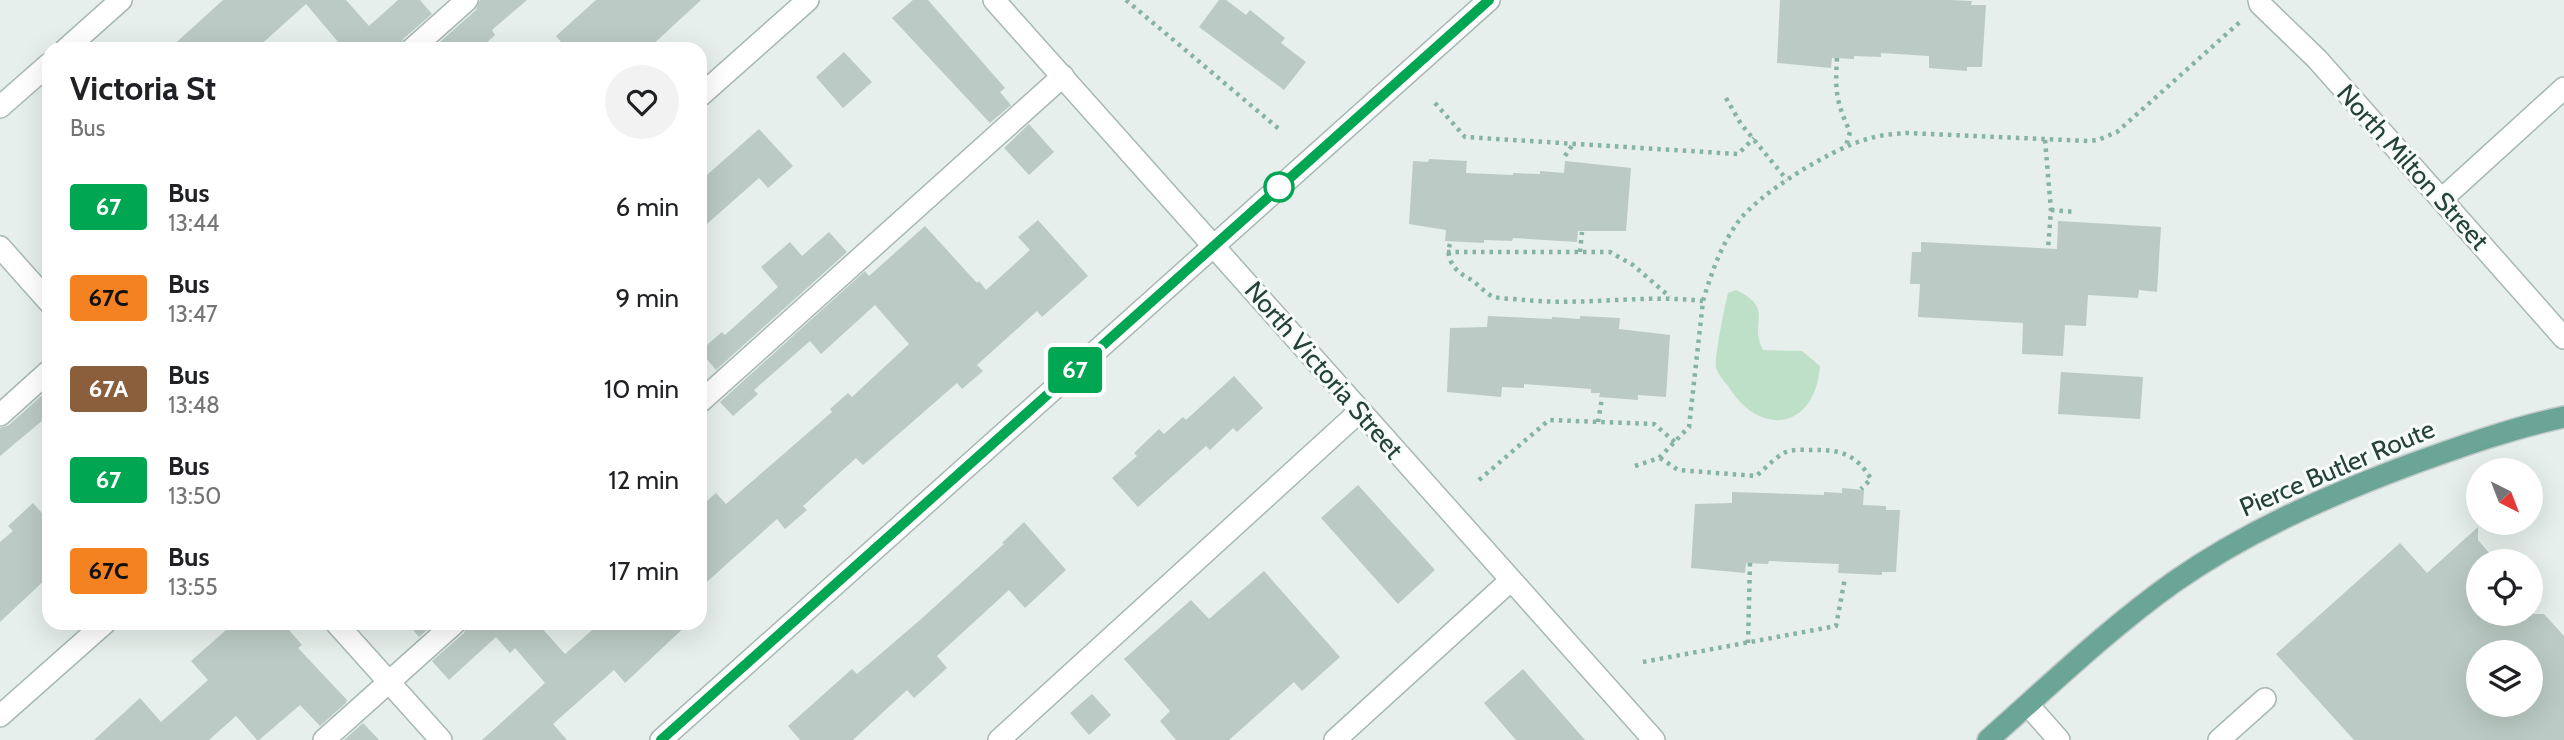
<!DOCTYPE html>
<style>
:root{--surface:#fff;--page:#f2f2f2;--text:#202124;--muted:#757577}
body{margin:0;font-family:Cabin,sans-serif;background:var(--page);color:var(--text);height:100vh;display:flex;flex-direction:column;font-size:26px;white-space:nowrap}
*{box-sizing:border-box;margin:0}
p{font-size:23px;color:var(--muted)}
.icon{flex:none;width:38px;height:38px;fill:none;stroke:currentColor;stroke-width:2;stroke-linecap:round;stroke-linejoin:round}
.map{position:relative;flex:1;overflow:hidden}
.sheet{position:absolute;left:42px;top:42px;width:665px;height:588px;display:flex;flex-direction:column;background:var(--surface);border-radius:21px;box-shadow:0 7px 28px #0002}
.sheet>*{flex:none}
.badge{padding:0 14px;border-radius:5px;font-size:24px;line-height:46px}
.needle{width:46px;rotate:138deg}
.buttons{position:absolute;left:2466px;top:458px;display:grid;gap:14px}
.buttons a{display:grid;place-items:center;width:77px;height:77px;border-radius:50%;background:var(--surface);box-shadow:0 7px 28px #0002;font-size:35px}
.map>.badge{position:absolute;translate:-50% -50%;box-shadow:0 0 0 4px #fff}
.round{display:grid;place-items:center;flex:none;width:74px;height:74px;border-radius:37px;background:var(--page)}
.headline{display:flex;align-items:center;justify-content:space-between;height:119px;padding:0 28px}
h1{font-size:33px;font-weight:800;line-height:52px}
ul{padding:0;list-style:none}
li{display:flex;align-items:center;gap:21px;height:91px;padding:0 28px}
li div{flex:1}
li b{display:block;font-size:26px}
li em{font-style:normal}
li .badge{min-width:77px;font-weight:700;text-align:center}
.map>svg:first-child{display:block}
.green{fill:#bfe0c8}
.building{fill:#bbcac4;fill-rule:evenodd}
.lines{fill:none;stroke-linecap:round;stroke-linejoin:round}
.minor-casing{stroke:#a8b8b2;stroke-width:24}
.major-casing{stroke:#c2cac8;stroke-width:24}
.path{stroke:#86b3a5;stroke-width:4.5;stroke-dasharray:3.5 5;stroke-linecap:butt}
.minor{stroke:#fff;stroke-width:21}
.major{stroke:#6aa596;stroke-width:21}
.line-casing{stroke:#fff;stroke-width:16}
.line{stroke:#00a651;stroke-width:10}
.stop-dot{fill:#fff;stroke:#00a651;stroke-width:3.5}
.labels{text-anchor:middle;stroke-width:6;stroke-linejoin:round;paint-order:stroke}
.street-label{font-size:26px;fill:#24423a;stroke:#f7fbf9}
</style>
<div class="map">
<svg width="2564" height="740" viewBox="0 0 2564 740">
<rect width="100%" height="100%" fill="#e6efeb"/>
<path class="green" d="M1736,290C1776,309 1748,322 1763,350L1802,351L1820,366C1815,430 1760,438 1728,386C1724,381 1718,374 1716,368C1714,358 1725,305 1728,293Z"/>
<g class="building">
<polygon points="223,0 346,0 369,26 398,0 420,0 432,14 403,39 399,49 344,49 306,4 256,49 169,49"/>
<polygon points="480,0 527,0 492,30 495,35 480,49 432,49 476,10"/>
<polygon points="596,0 701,0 648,49 567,49 556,36"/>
<polygon points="913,0 928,0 1005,88 1000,92 1011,105 990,123 892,18"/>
<polygon points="1219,0 1226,0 1246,15 1250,10 1285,38 1281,43 1306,62 1284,90 1199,27"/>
<polygon points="1780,0 1950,0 1972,1 1971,5 1986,5 1982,67 1967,67 1967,71 1929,68 1929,56 1881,53 1881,57 1854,56 1854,59 1832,58 1831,68 1777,63"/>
<polygon points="844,52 872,82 843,108 816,77"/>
<polygon points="1029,124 1054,152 1029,175 1004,148"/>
<polygon points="759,129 793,166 768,188 759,178 700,230 700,181"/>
<polygon points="1429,159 1467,161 1466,173 1513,175 1513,173 1540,174 1540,171 1564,173 1565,161 1631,168 1626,231 1578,231 1577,242 1513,238 1512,241 1484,240 1484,243 1445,241 1446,230 1409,224 1413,161 1428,162"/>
<polygon points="1038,220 1088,276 1042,317 1037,311 977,365 983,371 962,389 957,383 863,465 856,458 803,506 807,510 785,529 777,519 700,588 700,507 716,493 726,504 832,412 830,409 848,393 852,397 909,344 875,305 821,354 810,341 754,390 758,394 733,416 720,402 865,271 869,276 925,226 977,283 979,281 986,290 1030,250 1018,237"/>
<polygon points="2058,221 2161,227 2157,292 2139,290 2138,298 2088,295 2086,326 2065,325 2063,356 2022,354 2023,323 1918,317 1920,284 1910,284 1912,252 1921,252 1921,242 2057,249"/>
<polygon points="829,232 847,252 716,370 700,351 722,332 725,335 778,287 761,267 790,242 802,256"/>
<polygon points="1488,316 1552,319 1552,317 1580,319 1580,316 1620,318 1619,329 1670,335 1666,397 1638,395 1638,400 1599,397 1600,393 1591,393 1591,389 1524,384 1524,388 1502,387 1501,397 1447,392 1450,328 1487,327"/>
<polygon points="2061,372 2143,377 2140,419 2058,414"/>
<polygon points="1234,376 1263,408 1237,432 1233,428 1210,450 1206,446 1138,507 1112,478 1137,456 1134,453 1159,429 1164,434 1183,417 1186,420"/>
<polygon points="49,389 49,415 0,456 0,428 9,425"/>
<polygon points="1358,485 1435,570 1398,604 1321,518"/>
<polygon points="1842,488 1864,490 1863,505 1886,506 1886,510 1900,510 1896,572 1882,572 1882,575 1838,573 1839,564 1769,561 1768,564 1746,563 1745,573 1691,568 1695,504 1732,503 1732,492 1824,495 1824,492 1842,493"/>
<polygon points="33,503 49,521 49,576 0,622 0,542 13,531 8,526"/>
<polygon points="1024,522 1066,570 1025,608 1009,590 937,656 947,668 914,698 907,690 853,740 800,740 788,726 852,669 857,674 920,620 1004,544 1002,543"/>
<path d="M2478,527V540L2497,562H2478V614H2544L2564,636V740H2354L2276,654L2400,543L2427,573ZM2478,653H2530V705H2478Z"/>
<polygon points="1264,571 1340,657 1302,691 1294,682 1229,740 1176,740 1160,721 1170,711 1124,659 1191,600 1209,619"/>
<polygon points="234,623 283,623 302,645 298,648 347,700 346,703 320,726 300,705 259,740 257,740 236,716 209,740 94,740 140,698 161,722 208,680 191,661"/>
<polygon points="407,623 435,623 419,637"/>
<polygon points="468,623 544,623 540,626 565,654 600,623 689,623 625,683 614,670 553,724 567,740 482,740 545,683 515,648 510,653 496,637 449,680 432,661 464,633"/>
<polygon points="1523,669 1585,740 1516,740 1484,703"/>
<polygon points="1092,694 1111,715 1089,735 1070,713"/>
<polygon points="363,723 379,740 344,740"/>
</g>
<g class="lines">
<g class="minor-casing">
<g id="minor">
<polyline points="994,0 1654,740"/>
<polyline points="2259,0 2260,4 2317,59 2564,338"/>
<polyline points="66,49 121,0"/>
<polyline points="412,49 467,0"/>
<polyline points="700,96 808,0"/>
<polyline points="0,107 49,64"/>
<polyline points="2442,199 2564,88"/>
<polyline points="0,247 49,302"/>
<polyline points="700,402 1063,76"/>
<polyline points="0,415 49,371"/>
<polyline points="336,623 441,740"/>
<polyline points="2028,705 2059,740"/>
<polyline points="0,716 105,623"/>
<polyline points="324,740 455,623"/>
<polyline points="661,740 1489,0"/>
<polyline points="999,740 1360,411"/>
<polyline points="1335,740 1511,580"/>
<polyline points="2219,740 2265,699"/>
</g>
</g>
<g class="major-casing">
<path id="major" d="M1988,740C2049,686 2108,629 2174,582C2247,531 2329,495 2412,464C2462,446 2512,428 2564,417"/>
</g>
<g class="path">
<polyline points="1126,0 1279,129"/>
<path d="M1837,58C1835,92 1836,101 1850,132L1846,146"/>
<polyline points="1726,98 1741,124 1787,180"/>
<polyline points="1435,103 1465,137 1738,154 1754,138"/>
<polyline points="2045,140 2051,210 2048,249"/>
<polyline points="1565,156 1573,144"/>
<polyline points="2051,210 2076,212"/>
<path d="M1450,244C1445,259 1455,271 1468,278C1477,282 1485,294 1494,297C1503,299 1516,299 1526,300C1585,306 1644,294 1703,301"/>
<polyline points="1447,252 1610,252 1633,265 1670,297"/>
<polyline points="1580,252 1582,232"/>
<polyline points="1598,422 1602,398"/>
<path d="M1660,458L1678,470L1756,476C1765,469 1775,457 1786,452C1794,449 1804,450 1813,450C1840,449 1857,455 1871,479L1861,489"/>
<path d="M1635,466L1659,458L1689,427L1703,301C1711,274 1721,245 1738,222C1759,193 1830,150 1864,140C1878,135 1893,134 1907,133L2088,141L2098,140L2117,132L2241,21"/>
<polyline points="1479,480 1549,420 1654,424 1675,442"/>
<polyline points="1748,643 1750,563"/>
<polyline points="1643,662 1836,626 1845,578"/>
</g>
<use href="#minor" class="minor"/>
<use href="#major" class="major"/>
</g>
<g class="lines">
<g class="line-casing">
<polyline id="line" points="661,740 1489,0"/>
</g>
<use href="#line" class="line"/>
</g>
<circle class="stop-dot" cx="1279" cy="187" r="14"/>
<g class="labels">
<g class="street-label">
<text transform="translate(2413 167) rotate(48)" y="9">North Milton Street</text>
<text transform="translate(1324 370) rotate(49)" y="9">North Victoria Street</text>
<text transform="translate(2337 468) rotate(-23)" y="9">Pierce Butler Route</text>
</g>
</g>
</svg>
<div class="buttons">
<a><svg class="needle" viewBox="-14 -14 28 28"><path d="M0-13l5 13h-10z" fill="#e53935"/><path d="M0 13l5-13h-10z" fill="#757577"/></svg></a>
<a><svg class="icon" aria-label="locate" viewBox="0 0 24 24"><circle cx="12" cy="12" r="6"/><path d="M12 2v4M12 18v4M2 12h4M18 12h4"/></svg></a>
<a><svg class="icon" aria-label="layers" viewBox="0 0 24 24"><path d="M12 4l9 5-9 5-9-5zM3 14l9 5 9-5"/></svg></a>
</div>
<b class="badge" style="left:1075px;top:370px;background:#00a651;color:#fff">67</b>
<section class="sheet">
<div class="headline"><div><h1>Victoria St</h1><p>Bus</p></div><a class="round"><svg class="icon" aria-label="heart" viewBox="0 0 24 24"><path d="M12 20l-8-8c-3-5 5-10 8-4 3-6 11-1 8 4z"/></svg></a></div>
<ul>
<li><span class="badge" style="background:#00a651;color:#fff">67</span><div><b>Bus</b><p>13:44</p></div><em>6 min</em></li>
<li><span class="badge" style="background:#f58220;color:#111">67C</span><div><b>Bus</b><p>13:47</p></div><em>9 min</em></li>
<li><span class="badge" style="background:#8b5e3c;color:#fff">67A</span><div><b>Bus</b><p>13:48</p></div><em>10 min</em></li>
<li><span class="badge" style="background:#00a651;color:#fff">67</span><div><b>Bus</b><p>13:50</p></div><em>12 min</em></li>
<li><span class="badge" style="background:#f58220;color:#111">67C</span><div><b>Bus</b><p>13:55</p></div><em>17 min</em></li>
</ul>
</section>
</div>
